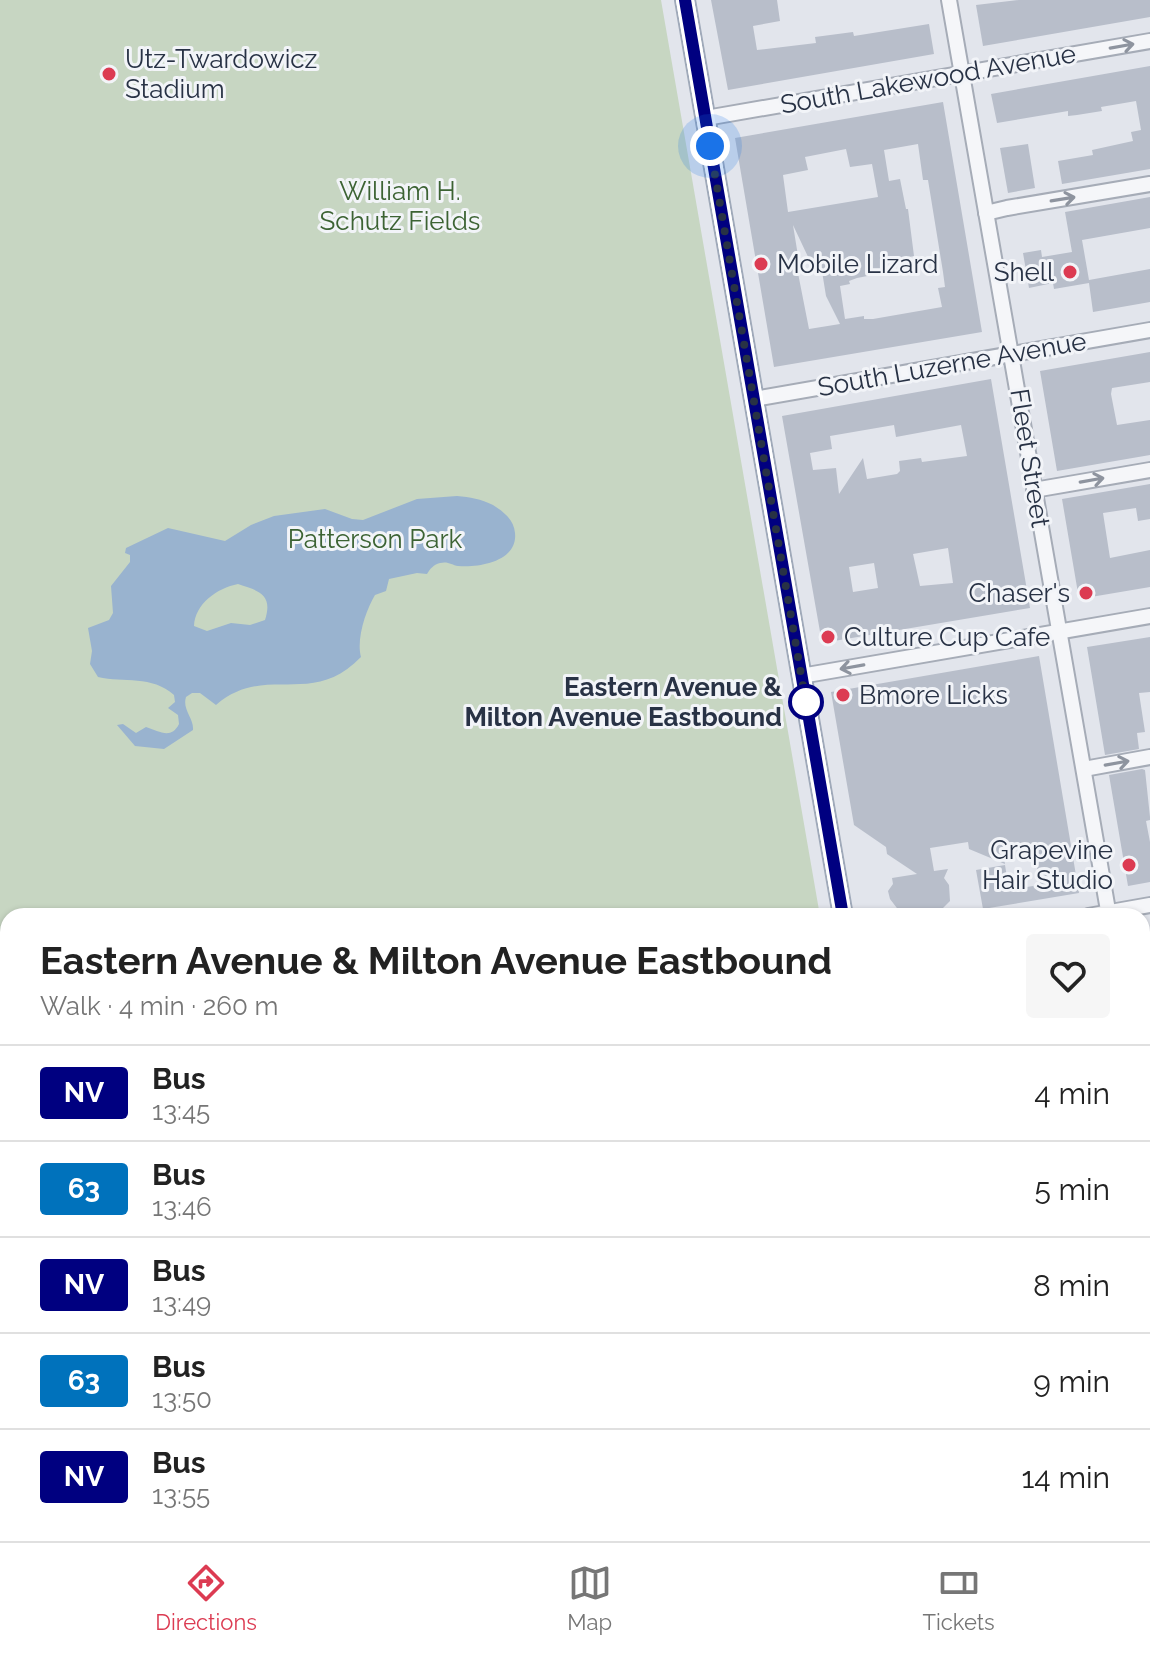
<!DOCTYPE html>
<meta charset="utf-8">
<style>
:root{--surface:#fff;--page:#f6f6f6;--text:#222;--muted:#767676;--line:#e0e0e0;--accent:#dc3b52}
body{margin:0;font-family:Raleway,sans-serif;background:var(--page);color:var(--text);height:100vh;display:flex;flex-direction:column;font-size:30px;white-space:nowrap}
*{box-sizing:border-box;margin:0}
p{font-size:26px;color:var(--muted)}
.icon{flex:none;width:44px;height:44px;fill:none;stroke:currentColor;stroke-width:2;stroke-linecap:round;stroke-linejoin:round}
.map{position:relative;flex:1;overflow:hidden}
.panel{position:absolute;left:0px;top:908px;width:1150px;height:634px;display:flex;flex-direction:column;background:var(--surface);border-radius:24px 24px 0 0;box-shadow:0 2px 6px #0004}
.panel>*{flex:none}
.badge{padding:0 16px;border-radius:6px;font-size:28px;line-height:52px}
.you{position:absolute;width:40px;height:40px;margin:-20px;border:6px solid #fff;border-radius:50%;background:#1a73e8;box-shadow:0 0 0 12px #1a73e833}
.map>.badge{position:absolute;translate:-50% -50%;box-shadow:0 0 0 4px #fff}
.round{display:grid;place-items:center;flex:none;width:84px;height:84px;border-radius:8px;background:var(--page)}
.headline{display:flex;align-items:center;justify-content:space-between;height:136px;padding:0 40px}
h1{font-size:38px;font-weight:700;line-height:60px}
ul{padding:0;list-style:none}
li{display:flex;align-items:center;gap:24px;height:96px;padding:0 40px;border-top:2px solid var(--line)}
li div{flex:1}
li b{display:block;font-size:30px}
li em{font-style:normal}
li .badge{min-width:88px;font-weight:700;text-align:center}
.tabs{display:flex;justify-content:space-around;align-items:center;height:112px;border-top:2px solid var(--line);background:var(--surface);font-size:22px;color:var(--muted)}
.tabs a{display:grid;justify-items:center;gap:4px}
.tabs .on{color:var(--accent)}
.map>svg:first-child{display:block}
.built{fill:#cfd4de}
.green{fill:#c7d6c2}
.water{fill:#99b3cf;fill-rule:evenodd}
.building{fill:#b8beca;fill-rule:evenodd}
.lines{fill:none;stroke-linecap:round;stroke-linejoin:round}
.minor-casing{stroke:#a6acb7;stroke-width:18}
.major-casing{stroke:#9fa9b9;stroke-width:22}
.minor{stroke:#f5f6f9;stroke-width:14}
.major{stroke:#fff;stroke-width:18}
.oneway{stroke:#8e949f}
.line-casing{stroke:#fff;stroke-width:18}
.line{stroke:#000080;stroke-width:12}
.walk{stroke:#283245;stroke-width:8;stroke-dasharray:0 14.4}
.poi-dot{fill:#dc3b52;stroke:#f2f4f8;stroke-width:3}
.stop-dot{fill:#fff;stroke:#000080;stroke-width:4}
.labels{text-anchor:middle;stroke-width:6;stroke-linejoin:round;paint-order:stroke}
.poi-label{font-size:26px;fill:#283245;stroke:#f2f4f8;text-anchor:start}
.street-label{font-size:26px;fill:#283245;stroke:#f2f4f8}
.park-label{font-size:26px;fill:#3c6333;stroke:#f2f4f8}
.stop-label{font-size:26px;font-weight:bold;fill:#283245;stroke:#f2f4f8;text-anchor:end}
</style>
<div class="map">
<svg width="1150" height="1541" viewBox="0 0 1150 1541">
<rect width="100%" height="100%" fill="#e2e5ec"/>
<polygon class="built" points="880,1534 1052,1534 1054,1541 882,1541"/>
<polygon class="green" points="0,0 661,0 820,916 8,916 8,1371 0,1372"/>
<path class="water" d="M457,496C470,497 481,499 493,505C504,512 514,520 515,533C518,561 480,568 458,566C452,565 448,561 440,563C433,565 430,569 427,574L417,573L389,579L386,591L375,595C366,610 356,639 361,657C311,709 266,662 216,705L200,693H192L186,697C182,710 194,718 193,730L164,749L135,746L117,725L123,724L136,733L146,727C159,731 171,740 179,724L178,715L168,708L175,702L174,695C152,675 124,683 98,677L90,664L92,651L88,628L109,620L113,613L111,586L130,562V555L125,553L126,548L168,528L225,541L251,525L274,516L325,509L352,519L363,520L417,499ZM238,584C260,591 273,595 265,620L250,625L231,623L207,631L194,626C195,604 217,588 238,584Z"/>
<g class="building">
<polygon points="711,0 777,0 780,21 753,26 757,50 816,43 815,37 853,32 854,36 929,24 934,54 728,90"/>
<polygon points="1019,0 1150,0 1150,17 983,46 976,5"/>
<polygon points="1150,66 1150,169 1062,184 1058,161 1093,155 1092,150 1133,141 1131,132 1141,130 1136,101 1101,107 1102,111 1077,115 1068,116 1068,111 997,123 991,94"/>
<path d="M943,102L982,332L774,367L735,138ZM918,144L923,180H928L943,272L945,287L938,288L942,307L873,319H864V316L845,319L840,286L850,284L849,281L857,278L883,273L881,263L914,256L908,209H906L900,179L889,181L884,150ZM846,149L850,167L872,164L878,197L788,212L783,175L808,170L805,157ZM793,225L810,261L820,259L826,296L840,324L809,329L796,263L799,262Z"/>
<polygon points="1028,144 1035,188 1008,193 1000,148"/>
<polygon points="1150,197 1150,228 1082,240 1089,280 1150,269 1150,302 1093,312 1089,283 1054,289 1053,283 1029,288 1023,253 1041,250 1042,257 1072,252 1065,212"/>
<polygon points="1150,352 1150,382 1112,388 1111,394 1117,425 1150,420 1150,455 1057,471 1040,371"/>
<path d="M991,379L1030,608L822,643L782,416ZM894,425L896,437L961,425L967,456L922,462L921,458L899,461L900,471L897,474L867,479L863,458L839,494L836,468L813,470L810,453L832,449L830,436ZM948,548L953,583L920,586L913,554ZM874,563L878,588L853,592L849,567Z"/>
<polygon points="1150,484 1150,519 1138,521 1136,508 1103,513 1110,558 1150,550 1150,587 1079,599 1062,499"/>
<polygon points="1150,637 1150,692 1139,693 1145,732 1137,733 1139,749 1105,755 1087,647"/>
<polygon points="1039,656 1079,893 983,909 976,870 1005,865 1009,890 1033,886 1041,889 1034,852 1030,852 1029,844 1002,849 1005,864 969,849 968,842 930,848 934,871 948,869 944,878 949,885 950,901 942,909 943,912 931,916 903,916 890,899 888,891 893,884 892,878 917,874 887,854 886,847 854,825 831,692"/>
<polygon points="1142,769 1145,770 1150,817 1150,820 1146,821 1150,842 1150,882 1128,886 1109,775"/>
</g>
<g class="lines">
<g class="minor-casing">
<g id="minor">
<polyline points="949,0 1109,916"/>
<polyline points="706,118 1150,41"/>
<polyline points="986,213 1007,208 1150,184"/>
<polyline points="754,399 1150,330"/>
<polyline points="1034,490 1150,470"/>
<polyline points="801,676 1150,616"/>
<polyline points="1084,769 1150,757"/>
<polyline points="1088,916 1150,905"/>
<polyline points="1142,1110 1150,1157"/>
<polyline points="1142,1192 1150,1190"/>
<polyline points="1142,1234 1150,1233"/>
<polyline points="0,1392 8,1391"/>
<polyline points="1142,1502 1150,1500"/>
<polyline points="421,1534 422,1541"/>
<polyline points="690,1534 691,1541"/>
<polyline points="918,1541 958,1534"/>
</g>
</g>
<g class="major-casing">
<g id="major">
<polyline points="685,0 843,916"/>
<polyline points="0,1521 3,1541"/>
<polyline points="951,1534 953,1541"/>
</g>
</g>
<use href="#minor" class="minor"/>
<use href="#major" class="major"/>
</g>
<defs><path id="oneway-shaft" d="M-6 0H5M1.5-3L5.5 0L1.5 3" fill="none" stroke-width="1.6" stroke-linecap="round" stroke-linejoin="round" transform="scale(2)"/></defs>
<g class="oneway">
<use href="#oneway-shaft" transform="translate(1122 46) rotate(-10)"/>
<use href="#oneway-shaft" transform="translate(1063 199) rotate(-9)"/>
<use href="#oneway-shaft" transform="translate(1092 480) rotate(-10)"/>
<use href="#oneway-shaft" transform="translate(852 667) rotate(170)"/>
<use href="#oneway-shaft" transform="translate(1117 763) rotate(-10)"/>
</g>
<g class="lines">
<g class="line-casing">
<polyline id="line" points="685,0 843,916"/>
</g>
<use href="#line" class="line"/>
<polyline class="walk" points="710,146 808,715 806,702"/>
</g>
<g class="poi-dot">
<circle cx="109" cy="74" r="8"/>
<circle cx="761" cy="264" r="8"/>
<circle cx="1070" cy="272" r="8"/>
<circle cx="1086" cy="593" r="8"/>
<circle cx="828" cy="637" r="8"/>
<circle cx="843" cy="695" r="8"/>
<circle cx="1129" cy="865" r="8"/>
</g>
<circle class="stop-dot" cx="806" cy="702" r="16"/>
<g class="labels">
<g class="poi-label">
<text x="125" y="68">Utz-Twardowicz<tspan x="125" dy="30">Stadium</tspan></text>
<text x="777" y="273">Mobile Lizard</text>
<text x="1054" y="281" text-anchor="end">Shell</text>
<text x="1070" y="602" text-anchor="end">Chaser's</text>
<text x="844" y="646">Culture Cup Cafe</text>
<text x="859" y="704">Bmore Licks</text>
<text x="1113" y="859" text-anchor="end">Grapevine<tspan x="1113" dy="30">Hair Studio</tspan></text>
</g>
<g class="street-label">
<text transform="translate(928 79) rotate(-10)" y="9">South Lakewood Avenue</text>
<text transform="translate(952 364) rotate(-10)" y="9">South Luzerne Avenue</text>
<text transform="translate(1030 458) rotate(81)" y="9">Fleet Street</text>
</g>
<g class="park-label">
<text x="400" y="200">William H.<tspan x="400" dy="30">Schutz Fields</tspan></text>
<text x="375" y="548">Patterson Park</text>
</g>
<g class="stop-label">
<text x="782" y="696">Eastern Avenue &amp;<tspan x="782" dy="30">Milton Avenue Eastbound</tspan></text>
</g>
</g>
</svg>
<div class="you" style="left:710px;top:146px"></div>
<section class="panel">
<div class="headline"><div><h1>Eastern Avenue &amp; Milton Avenue Eastbound</h1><p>Walk · 4 min · 260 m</p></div><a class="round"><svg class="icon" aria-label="heart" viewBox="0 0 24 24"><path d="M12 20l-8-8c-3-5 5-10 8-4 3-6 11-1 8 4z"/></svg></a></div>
<ul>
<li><span class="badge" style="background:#000080;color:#fff">NV</span><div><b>Bus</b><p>13:45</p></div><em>4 min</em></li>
<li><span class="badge" style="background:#0072bc;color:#fff">63</span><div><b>Bus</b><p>13:46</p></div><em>5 min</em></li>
<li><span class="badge" style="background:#000080;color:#fff">NV</span><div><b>Bus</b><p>13:49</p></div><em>8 min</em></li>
<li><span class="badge" style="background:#0072bc;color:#fff">63</span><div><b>Bus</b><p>13:50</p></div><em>9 min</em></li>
<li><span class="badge" style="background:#000080;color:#fff">NV</span><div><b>Bus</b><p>13:55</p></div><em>14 min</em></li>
</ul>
</section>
</div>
<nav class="tabs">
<a class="on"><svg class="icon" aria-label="directions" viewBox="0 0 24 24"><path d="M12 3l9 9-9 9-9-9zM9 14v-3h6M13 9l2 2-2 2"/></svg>Directions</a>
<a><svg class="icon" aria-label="map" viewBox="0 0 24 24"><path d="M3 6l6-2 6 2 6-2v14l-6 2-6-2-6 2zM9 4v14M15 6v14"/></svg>Map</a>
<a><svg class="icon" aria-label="tickets" viewBox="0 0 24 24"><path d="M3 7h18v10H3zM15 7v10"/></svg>Tickets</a>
</nav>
